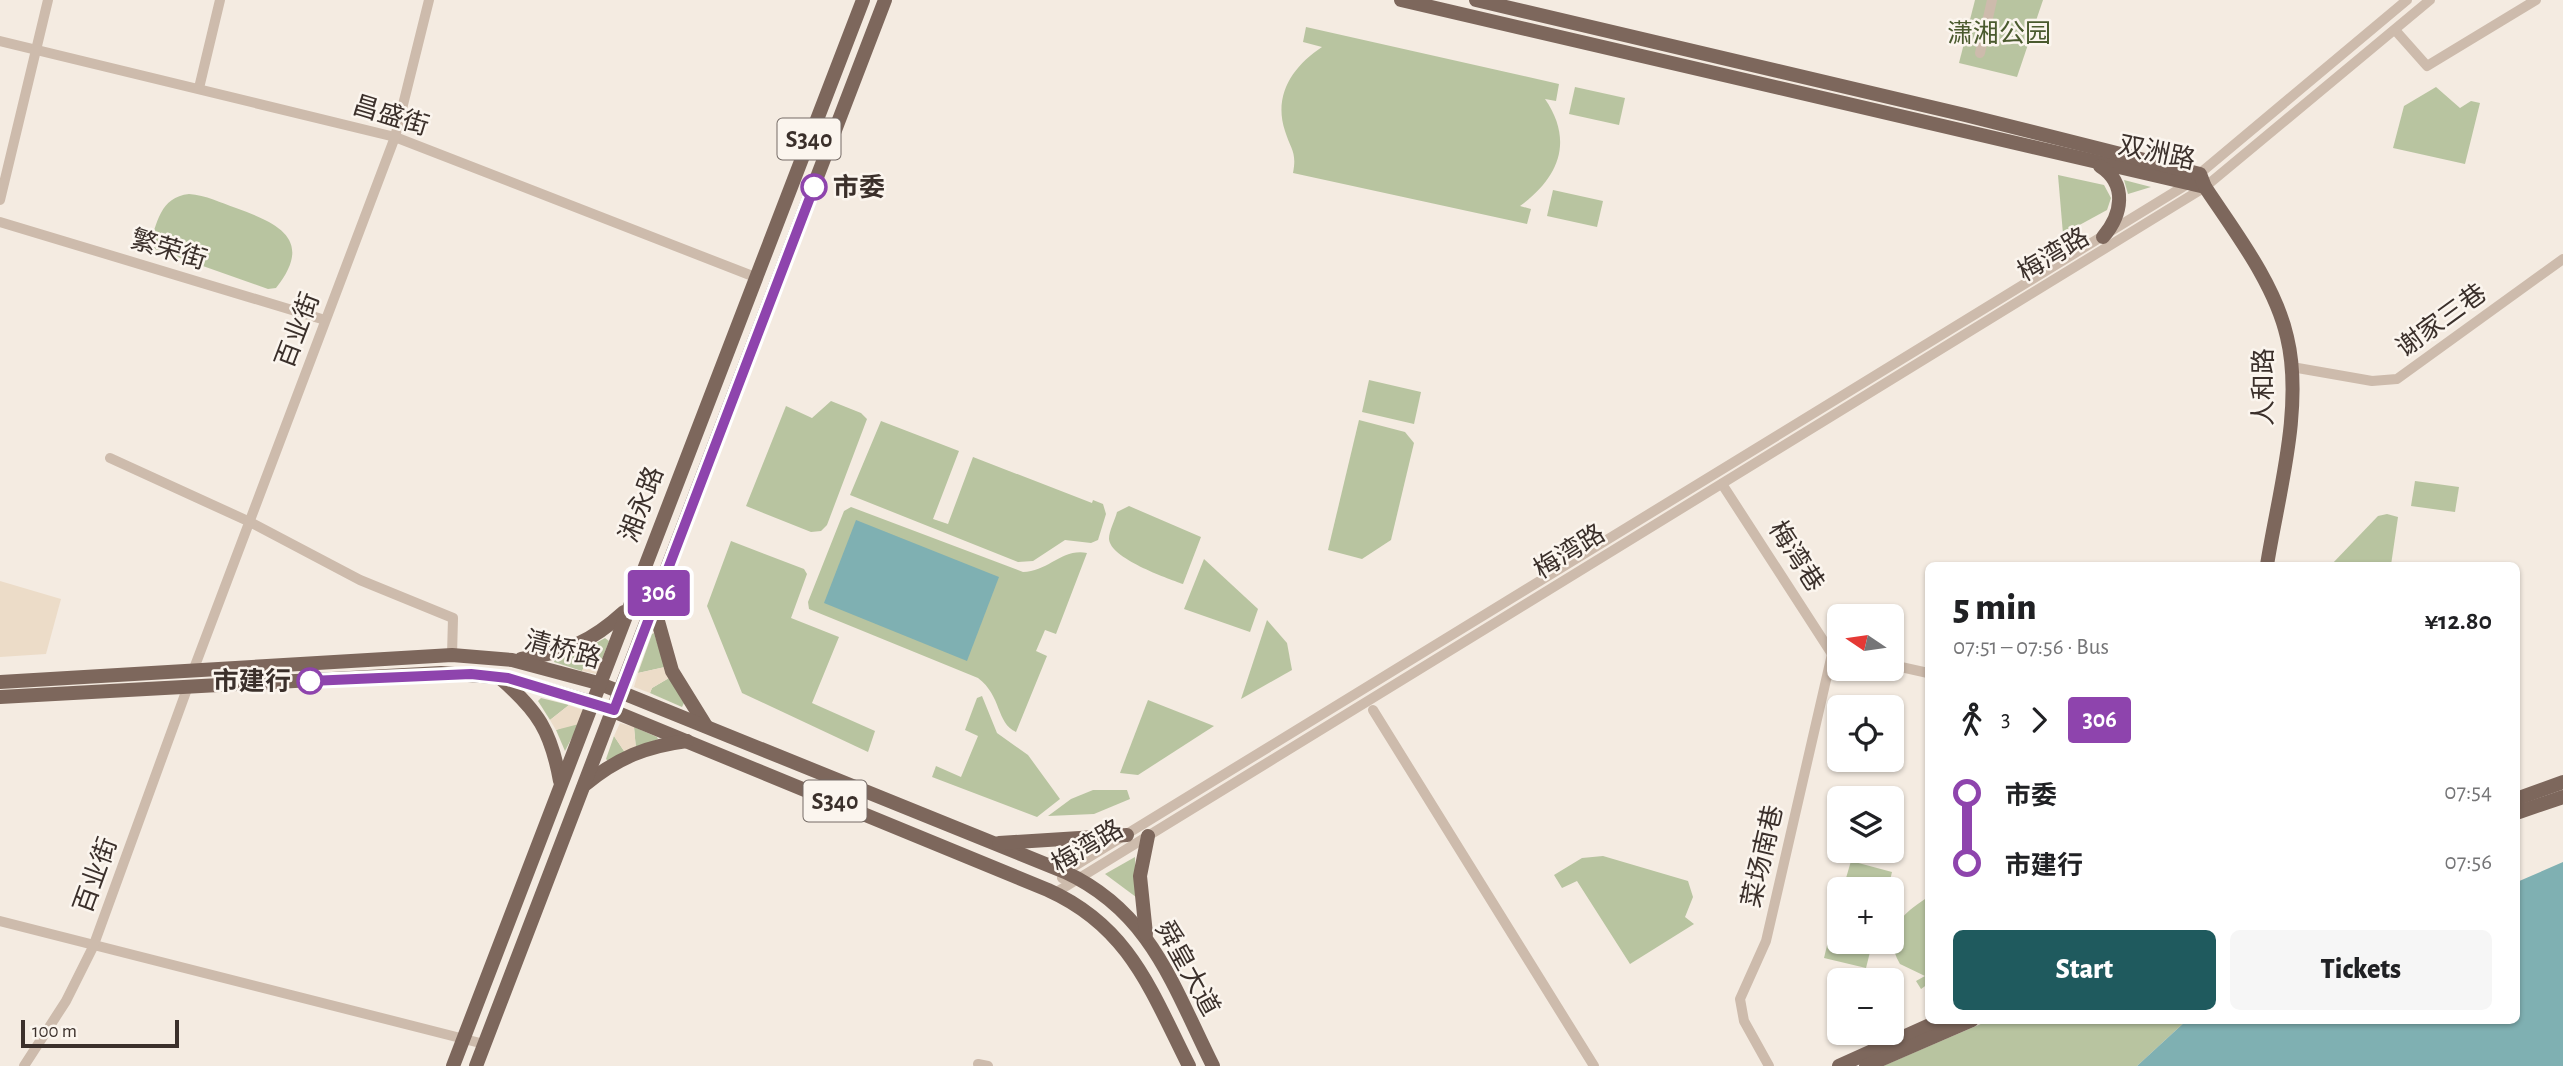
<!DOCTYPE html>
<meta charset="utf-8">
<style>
:root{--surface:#fff;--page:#f6f6f6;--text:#202124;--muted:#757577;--accent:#1f5a5e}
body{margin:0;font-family:"Alegreya Sans","Noto Sans SC",sans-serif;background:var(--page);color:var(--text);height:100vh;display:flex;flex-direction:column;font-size:26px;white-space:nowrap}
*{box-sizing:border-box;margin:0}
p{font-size:23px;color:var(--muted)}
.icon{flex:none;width:38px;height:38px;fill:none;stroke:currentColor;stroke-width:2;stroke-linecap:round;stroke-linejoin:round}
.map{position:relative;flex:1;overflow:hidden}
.drawer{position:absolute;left:1925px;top:562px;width:595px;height:462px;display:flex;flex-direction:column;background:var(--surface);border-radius:10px;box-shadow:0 2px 5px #0004}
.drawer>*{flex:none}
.badge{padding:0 14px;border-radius:5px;font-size:24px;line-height:46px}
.needle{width:46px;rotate:283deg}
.tools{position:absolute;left:1827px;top:604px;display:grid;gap:14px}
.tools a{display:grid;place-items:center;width:77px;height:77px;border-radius:10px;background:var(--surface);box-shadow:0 2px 5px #0004;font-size:35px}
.scale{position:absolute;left:21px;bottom:18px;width:158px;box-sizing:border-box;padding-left:7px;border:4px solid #3b302b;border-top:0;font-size:19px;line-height:24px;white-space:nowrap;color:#3b302b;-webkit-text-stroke:5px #fbf5ee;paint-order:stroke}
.map>.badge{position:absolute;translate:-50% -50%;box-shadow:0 0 0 4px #fff}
.legs{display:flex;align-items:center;gap:10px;height:77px;padding:0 28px;font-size:23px}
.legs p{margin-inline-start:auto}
.headline{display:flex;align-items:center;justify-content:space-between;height:119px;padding:0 28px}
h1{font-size:38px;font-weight:800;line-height:52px}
.primary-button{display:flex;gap:14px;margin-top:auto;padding:14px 28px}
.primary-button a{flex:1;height:80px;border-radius:10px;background:var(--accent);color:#fff;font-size:28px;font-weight:800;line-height:80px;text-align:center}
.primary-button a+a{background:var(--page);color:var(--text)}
ul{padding:0 28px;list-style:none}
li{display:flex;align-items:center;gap:24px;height:70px;font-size:26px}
li i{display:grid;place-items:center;width:10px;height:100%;margin:0 9px;background:currentColor}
li i::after{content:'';width:18px;height:18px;margin:-9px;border:5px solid;border-radius:50%;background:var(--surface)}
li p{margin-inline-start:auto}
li:first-child i{background:linear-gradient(#0000 50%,currentColor 0)}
li:last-child i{background:linear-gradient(currentColor 50%,#0000 0)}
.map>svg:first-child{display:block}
.green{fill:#b8c4a0}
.plaza{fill:#ecdcc8}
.water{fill:#7fb0b2}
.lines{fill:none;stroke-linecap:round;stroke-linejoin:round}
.minor{stroke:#cdbbac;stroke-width:10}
.major{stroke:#7d675c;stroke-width:14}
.line-1-casing{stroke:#fff;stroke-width:16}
.line-1{stroke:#8e44ad;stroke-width:10}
.stop-1-dot{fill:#fff;stroke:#8e44ad;stroke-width:3.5}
.labels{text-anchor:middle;stroke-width:5;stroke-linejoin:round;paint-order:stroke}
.shield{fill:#fbf5ee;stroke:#756b66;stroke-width:2}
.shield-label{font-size:24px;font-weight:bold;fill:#3b302b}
.park-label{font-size:26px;fill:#4a5a2e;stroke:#fbf5ee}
.street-label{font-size:26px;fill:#3b302b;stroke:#fbf5ee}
.stop-label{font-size:26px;font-weight:bold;fill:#3b302b;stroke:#fbf5ee;text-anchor:start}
</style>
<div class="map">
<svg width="2563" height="1066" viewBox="0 0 2563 1066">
<rect width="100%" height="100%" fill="#f4ebe1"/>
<g class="green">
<polygon points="1975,0 2043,0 2017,77 1959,63"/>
<path d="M1306,27L1559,84L1556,101L1545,99C1574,141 1559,178 1520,206L1531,209L1527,224L1293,173C1297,152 1291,150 1285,131C1273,95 1293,66 1322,47L1303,42Z"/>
<polygon points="1575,87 1625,98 1619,125 1569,114"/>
<polygon points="2436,87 2460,108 2471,101 2480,103 2465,164 2393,148 2404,106"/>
<polygon points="2058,175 2104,185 2111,198 2107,210 2063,234"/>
<polygon points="2124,180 2151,187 2128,194"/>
<polygon points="1553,190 1603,201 1597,227 1547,216"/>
<path d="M189,194C206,195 221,203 236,208C277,223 315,239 276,288L268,289L149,247C157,223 160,197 189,194Z"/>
<polygon points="1369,380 1421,392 1414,424 1362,412"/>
<polygon points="831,401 861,413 867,419 827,525 821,531 811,532 746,506 786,406 812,418"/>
<polygon points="1359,420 1405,432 1414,443 1391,540 1362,559 1328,550"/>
<polygon points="881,421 959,451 933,519 948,524 973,457 1092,503 1093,500 1103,504 1106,514 1098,540 1091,543 1065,540 1033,561 1018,562 850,495"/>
<polygon points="2415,481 2459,487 2455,512 2411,506"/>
<path d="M1129,506L1201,537L1183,584C1166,578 1110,558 1109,539C1109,531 1115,520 1117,512Z"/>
<path d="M851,507L1023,572C1048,572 1062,548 1087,553L1056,634L1045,630L1036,651L1047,656L1016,732C996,723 1002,696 978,678L809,609L808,602L844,511Z"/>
<polygon points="2387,514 2398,517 2391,565 2331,565 2378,516"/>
<polygon points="731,541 804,569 807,574 791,618 839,637 812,703 875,731 868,752 742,693 707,606"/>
<polygon points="1204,559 1258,609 1250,632 1184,609"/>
<polygon points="1267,620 1287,643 1292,670 1241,699"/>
<polygon points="654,633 665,667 638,673 652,634"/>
<polygon points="605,638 609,641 601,662 589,647"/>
<polygon points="579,652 584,667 582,671 554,662 555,659"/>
<polygon points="669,678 684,703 682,707 650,693 652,688"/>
<polygon points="982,696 997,733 1028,755 1060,799 1037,817 932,777 936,766 961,777 978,736 965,730 977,698"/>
<polygon points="541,698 569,705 550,720 538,701"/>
<polygon points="1148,700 1214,726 1138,775 1120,773"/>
<polygon points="576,722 579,724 565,751 556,730"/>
<polygon points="634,727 657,737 658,739 636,749"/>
<polygon points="614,736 626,754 608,761 606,759"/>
<polygon points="1093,790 1127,790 1130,799 1094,814 1048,816 1071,799"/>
<polygon points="1103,843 1074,862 1068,859 1074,847"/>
<polygon points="1603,856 1688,881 1693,897 1685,917 1694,924 1630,964 1577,881 1562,888 1554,875 1582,858"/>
<polygon points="1135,857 1136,897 1105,874"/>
<polygon points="1851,861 1892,872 1888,889 1859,889 1844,885"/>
<path d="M1928,897V984L1921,989L1916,981L1925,976L1900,964C1881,931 1902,914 1928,897Z"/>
<polygon points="1830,933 1839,936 1839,942 1872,944 1866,968 1824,958"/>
<polygon points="1990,1020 2187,1020 2137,1066 1883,1066"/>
</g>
<g class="plaza">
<polygon points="0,581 61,599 46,654 0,657"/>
<polygon points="589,647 601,662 597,674 582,671 584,667 579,652"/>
<polygon points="665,667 669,678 652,688 650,693 634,687 638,673"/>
<polygon points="569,705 583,710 579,724 556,730 550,720"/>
<polygon points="620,723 634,727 636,749 626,754 614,736"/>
</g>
<g class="water">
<polygon points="856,520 999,577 967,661 824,603"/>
<polygon points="2563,862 2563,1066 2137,1066 2187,1020 2516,1020 2517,882"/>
</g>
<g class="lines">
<g class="minor">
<polyline points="2395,30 2427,66 2536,0"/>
<polyline points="0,41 395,137 755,277"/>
<polyline points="1980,53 1992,0"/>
<polyline points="199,88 220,0"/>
<polyline points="0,200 48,0"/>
<polyline points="0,222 325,320"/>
<polyline points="2292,367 2372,381 2397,379 2563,259"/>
<polyline points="110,458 250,522 360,580 453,618 452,655"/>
<polyline points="1722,484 1832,654"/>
<polyline points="1892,665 1928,673"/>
<polyline points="193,671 395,137 429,0"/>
<polyline points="1373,710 1594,1066"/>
<polyline points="1062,878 1065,872 1086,859 2186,185 2407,0"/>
<polyline points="1055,893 2205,187 2430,0"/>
<polyline points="0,921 484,1044"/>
<polyline points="978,1064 988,1066"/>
<polyline points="24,1066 66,1001 93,947 187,689"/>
<polyline points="1769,1066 1744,1021 1740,999 1766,941 1832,654 1839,655"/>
</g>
<g class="major">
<polyline points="1401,0 2205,187"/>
<path d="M1476,0L1965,115L2200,174L2205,187C2235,232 2275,284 2287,337C2304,407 2278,495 2267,565"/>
<path d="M2100,166C2128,184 2122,215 2103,237"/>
<polyline points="654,607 672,671 706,726"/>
<path d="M521,659C566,652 590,643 624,612"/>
<path d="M500,678C538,711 551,731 560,781"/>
<path d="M0,682L452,655L512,660L598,683L1065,872C1151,912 1173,986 1213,1066"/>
<path d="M0,697L441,673L508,678L591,702L1048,890C1130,927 1151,991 1189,1066"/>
<path d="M586,784C617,758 647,746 687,741"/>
<polyline points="2516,799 2563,782"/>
<polyline points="2516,813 2563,797"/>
<polyline points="999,843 1127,835"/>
<polyline points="1146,934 1140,876 1148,836"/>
<polyline points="453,1066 863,0"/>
<polyline points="476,1066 885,0"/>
<polyline points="1839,1066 1941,1020"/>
<polyline points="1866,1066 1972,1020"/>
</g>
</g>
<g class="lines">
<g class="line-1-casing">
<polyline id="line-1" points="310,681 471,674 508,678 614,710 814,187"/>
</g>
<use href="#line-1" class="line-1"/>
</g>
<g class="stop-1-dot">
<circle cx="814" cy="187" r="12"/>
<circle cx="310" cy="681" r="12"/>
</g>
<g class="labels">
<g class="shield">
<rect x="777.5" y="118.5" width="63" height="41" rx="5"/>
<rect x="803.5" y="780.5" width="63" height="41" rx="5"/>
</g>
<g class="shield-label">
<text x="809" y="147">S340</text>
<text x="835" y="809">S340</text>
</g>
<g class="park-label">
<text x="1999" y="42">潇湘公园</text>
</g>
<g class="street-label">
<text transform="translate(391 115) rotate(17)" y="9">昌盛街</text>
<text transform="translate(2157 152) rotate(12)" y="9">双洲路</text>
<text transform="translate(169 249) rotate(17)" y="9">繁荣街</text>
<text transform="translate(2053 254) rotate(-31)" y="9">梅湾路</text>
<text transform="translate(2441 320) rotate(-36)" y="9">谢家三巷</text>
<text transform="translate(297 330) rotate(-69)" y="9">百业街</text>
<text transform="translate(2263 387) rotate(-90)" y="9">人和路</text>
<text transform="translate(641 504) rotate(-69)" y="9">湘永路</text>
<text transform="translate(1569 551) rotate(-32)" y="9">梅湾路</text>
<text transform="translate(1797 556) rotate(57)" y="9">梅湾巷</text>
<text transform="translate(563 649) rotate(15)" y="9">清桥路</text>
<text transform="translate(1087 846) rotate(-31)" y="9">梅湾路</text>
<text transform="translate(1762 856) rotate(-77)" y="9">菜场南巷</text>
<text transform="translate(95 875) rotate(-70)" y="9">百业街</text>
<text transform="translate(1188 968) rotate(61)" y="9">舜皇大道</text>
</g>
<g class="stop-label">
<text x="833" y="196">市委</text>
<text x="291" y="690" text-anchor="end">市建行</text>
</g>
</g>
</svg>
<div class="tools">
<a><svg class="needle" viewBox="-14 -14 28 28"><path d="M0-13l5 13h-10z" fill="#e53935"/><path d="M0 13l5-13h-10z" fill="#757577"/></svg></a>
<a><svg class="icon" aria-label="locate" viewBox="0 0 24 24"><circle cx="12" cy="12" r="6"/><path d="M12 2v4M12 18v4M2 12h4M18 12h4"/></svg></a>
<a><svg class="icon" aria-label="layers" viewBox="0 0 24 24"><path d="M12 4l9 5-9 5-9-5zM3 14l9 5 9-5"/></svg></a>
<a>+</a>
<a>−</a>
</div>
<div class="scale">100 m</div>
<b class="badge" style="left:659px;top:593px;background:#8e44ad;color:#fff">306</b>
<section class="drawer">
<div class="headline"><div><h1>5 min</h1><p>07:51 – 07:56 · Bus</p></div><b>¥12.80</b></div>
<div class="legs"><svg class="icon" aria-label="walk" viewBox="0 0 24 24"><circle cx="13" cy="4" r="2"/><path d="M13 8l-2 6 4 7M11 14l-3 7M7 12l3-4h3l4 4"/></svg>3<svg class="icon" aria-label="forward" viewBox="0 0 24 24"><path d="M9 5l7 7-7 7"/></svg><b class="badge" style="background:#8e44ad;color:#fff">306</b></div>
<ul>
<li><i style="color:#8e44ad"></i><b>市委</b><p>07:54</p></li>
<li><i style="color:#8e44ad"></i><b>市建行</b><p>07:56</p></li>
</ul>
<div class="primary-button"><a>Start</a><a>Tickets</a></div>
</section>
</div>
